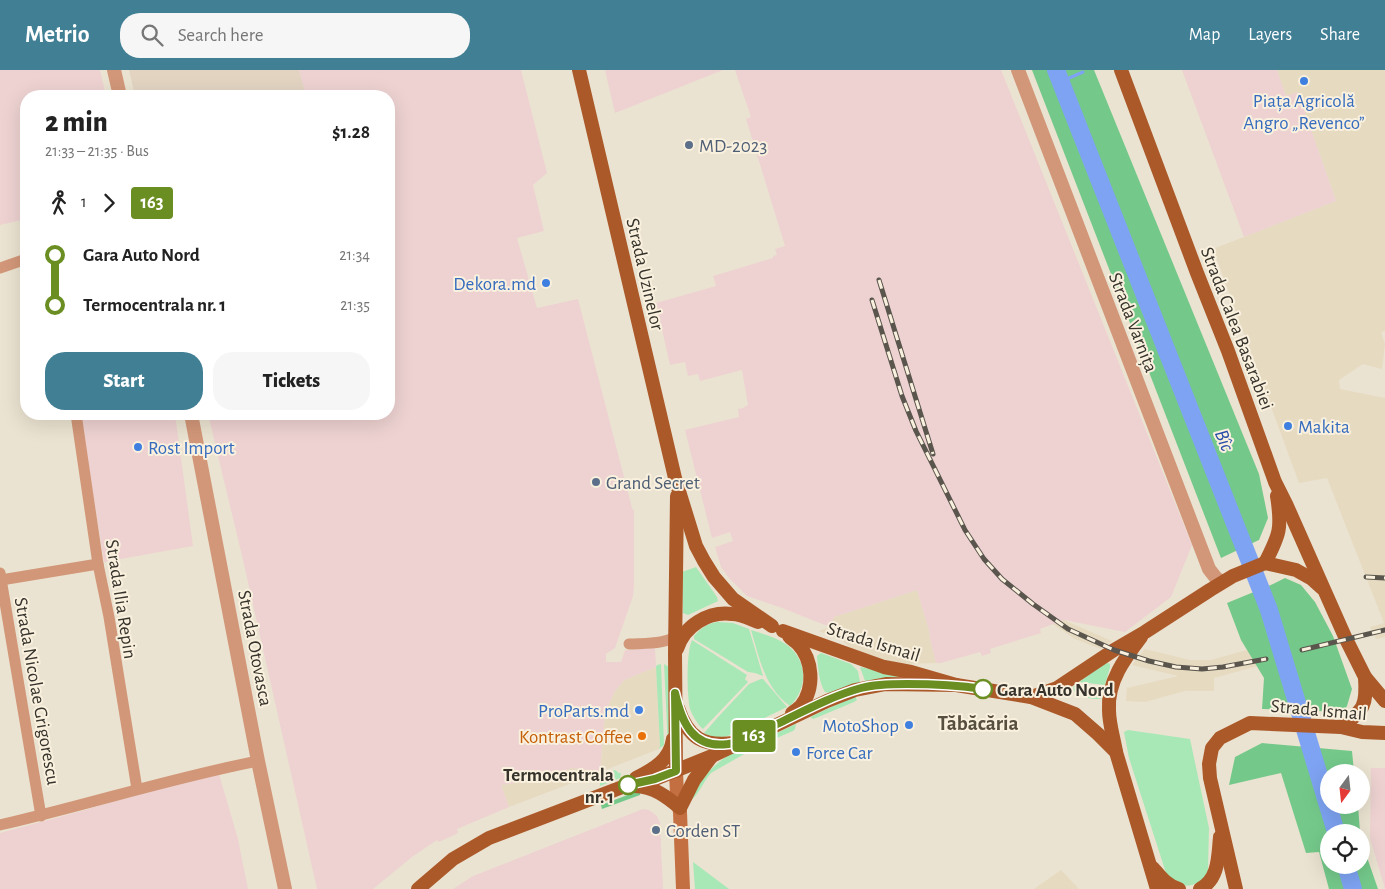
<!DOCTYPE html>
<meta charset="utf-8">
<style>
:root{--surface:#fff;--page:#f6f6f6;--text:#222;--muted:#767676;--accent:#407f94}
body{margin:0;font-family:"Alegreya Sans",sans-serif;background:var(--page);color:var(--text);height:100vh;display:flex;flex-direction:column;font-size:19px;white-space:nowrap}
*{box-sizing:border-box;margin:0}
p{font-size:16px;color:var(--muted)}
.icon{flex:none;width:28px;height:28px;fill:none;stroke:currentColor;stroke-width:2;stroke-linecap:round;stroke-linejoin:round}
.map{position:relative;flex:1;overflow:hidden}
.drawer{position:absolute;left:20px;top:20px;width:375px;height:330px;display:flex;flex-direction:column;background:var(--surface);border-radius:20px;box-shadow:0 5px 20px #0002}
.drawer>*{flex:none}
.badge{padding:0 10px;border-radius:4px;font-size:18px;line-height:32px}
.needle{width:32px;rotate:195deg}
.tools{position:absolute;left:1320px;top:694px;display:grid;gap:10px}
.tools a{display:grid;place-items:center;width:50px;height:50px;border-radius:50%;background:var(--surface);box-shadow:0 5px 20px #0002;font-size:25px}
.map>.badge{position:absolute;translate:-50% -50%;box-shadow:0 0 0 2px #fff}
.legs{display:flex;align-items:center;gap:8px;height:55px;padding:0 25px;font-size:16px}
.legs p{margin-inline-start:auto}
.overview{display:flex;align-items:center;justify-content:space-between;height:85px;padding:0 25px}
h1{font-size:28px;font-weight:800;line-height:38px}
.cta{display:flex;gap:10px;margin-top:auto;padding:10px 25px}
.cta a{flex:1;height:58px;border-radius:20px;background:var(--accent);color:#fff;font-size:20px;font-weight:800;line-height:58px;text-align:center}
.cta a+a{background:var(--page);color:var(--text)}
ul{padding:0 25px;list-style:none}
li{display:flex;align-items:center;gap:18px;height:50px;font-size:19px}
li i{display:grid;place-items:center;width:8px;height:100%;margin:0 6px;background:currentColor}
li i::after{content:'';width:12px;height:12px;margin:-6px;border:4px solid;border-radius:50%;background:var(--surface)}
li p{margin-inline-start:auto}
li:first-child i{background:linear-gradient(#0000 50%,currentColor 0)}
li:last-child i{background:linear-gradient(currentColor 50%,#0000 0)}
header{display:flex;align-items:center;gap:30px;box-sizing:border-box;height:70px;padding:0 25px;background:var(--accent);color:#fff}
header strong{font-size:24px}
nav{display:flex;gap:28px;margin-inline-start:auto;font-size:18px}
.search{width:350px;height:45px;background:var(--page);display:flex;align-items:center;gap:12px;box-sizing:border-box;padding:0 18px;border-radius:20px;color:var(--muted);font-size:19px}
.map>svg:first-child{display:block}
.built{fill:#e6dac1}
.industrial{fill:#edd2d1}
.education{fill:#e3d4c2}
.green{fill:#a8e8b6}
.forest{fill:#74c98a}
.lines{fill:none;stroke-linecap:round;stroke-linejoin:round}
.stream{stroke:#7ea3f2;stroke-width:3}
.river{stroke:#7ea3f2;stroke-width:18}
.minor{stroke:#d29779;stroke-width:11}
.tertiary{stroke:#d29779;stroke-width:14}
.secondary{stroke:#c46f41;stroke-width:14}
.primary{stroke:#ac592a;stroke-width:14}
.rail-casing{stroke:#5a564d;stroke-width:5}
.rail{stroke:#f9f0de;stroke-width:3;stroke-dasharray:9;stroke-linecap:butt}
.line-1-casing{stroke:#fff;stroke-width:11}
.line-1{stroke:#6b8e23;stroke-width:8}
.shop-dot{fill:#3f7fe0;stroke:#f9f0de;stroke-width:2}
.service-dot{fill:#5c6f8a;stroke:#f9f0de;stroke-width:2}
.stop-1-dot{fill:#fff;stroke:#6b8e23;stroke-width:2.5}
.food-dot{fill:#e8710a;stroke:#f9f0de;stroke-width:2}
.labels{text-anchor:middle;stroke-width:4;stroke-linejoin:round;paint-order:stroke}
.shop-label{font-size:19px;fill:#366cbe;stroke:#f9f0de;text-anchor:end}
.service-label{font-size:19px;fill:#4e5e75;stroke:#f9f0de;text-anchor:start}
.street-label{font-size:19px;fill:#36332c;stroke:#f9f0de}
.stop-label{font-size:19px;font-weight:bold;fill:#36332c;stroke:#f9f0de;text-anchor:start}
.food-label{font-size:19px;fill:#c56008;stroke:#f9f0de;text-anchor:end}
.water-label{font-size:20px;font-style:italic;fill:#294ea9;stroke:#f9f0de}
.quarter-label{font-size:21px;font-weight:bold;fill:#564e3f;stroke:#f9f0de}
</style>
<header>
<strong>Metrio</strong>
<div class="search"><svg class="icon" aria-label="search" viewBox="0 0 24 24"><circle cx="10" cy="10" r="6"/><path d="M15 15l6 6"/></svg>Search here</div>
<nav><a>Map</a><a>Layers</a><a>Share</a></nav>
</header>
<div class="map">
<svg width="1385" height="819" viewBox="0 0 1385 819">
<rect width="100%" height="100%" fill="#ebe3d1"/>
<g class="built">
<polygon points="1277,0 1385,0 1385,261 1381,262 1385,274 1382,299 1363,294 1339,310 1340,319 1385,328 1385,567 1376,569 1370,557 1384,553 1327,408 1299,413 1213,179 1336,131 1298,22 1286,26"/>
<polygon points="917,520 929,560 930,569 936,593 898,594 852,579 840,569 819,561 830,557 834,547"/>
<polygon points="1064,550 1112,571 1101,579 1075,569 1053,554"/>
<polygon points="1261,576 1265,594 1214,608 1214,621 1185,621 1145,632 1126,631 1127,618 1178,606 1132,595 1145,579 1190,590 1211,590"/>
<polygon points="656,597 660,676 659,679 600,702 605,642 615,621 624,610"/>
<polygon points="572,698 593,700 593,705 509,737 501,715 521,712 533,712"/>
<polygon points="1061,800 1079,819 1034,819"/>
</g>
<g class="industrial">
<polygon points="0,0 100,0 106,26 26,26 26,149 0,155"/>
<polygon points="299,0 521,0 547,103 533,115 544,161 517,168 537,238 578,229 632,438 634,441 634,515 633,526 615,578 606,584 606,592 621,592 625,580 655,578 656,597 624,610 615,621 605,642 600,702 593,705 592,700 572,698 533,712 521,712 501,715 509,737 457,759 458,763 439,772 437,770 412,787 373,819 317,819 243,490 208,344 389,344 389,26 306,26"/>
<polygon points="605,0 723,0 615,43"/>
<polygon points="735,0 1001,0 1192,475 1171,527 1125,562 1064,550 1040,559 1041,563 990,579 991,583 982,586 980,582 941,593 936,593 930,569 929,560 917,520 834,547 830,557 782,538 747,526 729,508 721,497 715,477 733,471 730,462 712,468 685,360 739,347 738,339 743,338 748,335 742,300 700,311 698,304 688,306 685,292 670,295 656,233 716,216 713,206 773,188 773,186 777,185 775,179 785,176 746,49 751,47"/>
<polygon points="1182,0 1277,0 1286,26 1298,22 1336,131 1244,167"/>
<polygon points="80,344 175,344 193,476 104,492"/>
<polygon points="1371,698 1385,698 1385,819 1370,768"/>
<polygon points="219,704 238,769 248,819 0,819 0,763 85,740 154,719"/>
<polygon points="643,739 649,740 657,746 660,753 663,819 453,819 473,806"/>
</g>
<polygon class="education" points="129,0 299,0 306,26 135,26"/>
<g class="green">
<polygon points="696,497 717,527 718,531 716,532 688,545 683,543 683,540 682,502"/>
<path d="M718,552L733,553L749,559L763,606L755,603L748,602L694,569V566C701,558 708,553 718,552Z"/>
<path d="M751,560C763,564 776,567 787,575C808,591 808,618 790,636C765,619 759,587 751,560Z"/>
<path d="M692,570L747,605L745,609L748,612L703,659C697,654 693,646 690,639C687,625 686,583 692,570Z"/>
<path d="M821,583L851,594L858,601L860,612L829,623L825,622C819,613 818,597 817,586Z"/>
<polygon points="1108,593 1110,594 1110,597 1105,615 1079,612 1104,594"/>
<polygon points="661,594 664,675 659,679 660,676 656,597 657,595"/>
<polygon points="664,594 669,597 670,666 668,677"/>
<polygon points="860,597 907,606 883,608 865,611"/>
<path d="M761,609H763L787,637L728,666C719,668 711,668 704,663L719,646L749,614Z"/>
<path d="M1074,615L1102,619L1104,622L1103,628C1094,631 1079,627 1073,620Z"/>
<polygon points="855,626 857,630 854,632 816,648 813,649 810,647"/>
<path d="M796,654L795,659L793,661L760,675L711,703C703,712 699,725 689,732L690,728C703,708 709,698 729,685Z"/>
<path d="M1128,660L1190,669L1209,758L1208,800L1206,807C1197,815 1185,819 1175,812C1172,810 1169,806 1166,803L1129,688L1124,662Z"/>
<polygon points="615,700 619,703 621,703 620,708 600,716 600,706"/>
<polygon points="693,792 729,819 695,819"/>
</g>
<g class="forest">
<polygon points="1032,0 1094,0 1259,404 1268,448 1259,470 1221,488"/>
<polygon points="1285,508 1301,515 1315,532 1333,566 1352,619 1347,636 1343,642 1262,639 1264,608 1241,570 1227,533 1273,514"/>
<polygon points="1262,673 1352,681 1354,702 1329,702 1329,735 1358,735 1360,762 1329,762 1329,795 1361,795 1361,770 1378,819 1329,819 1319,782 1306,783 1281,703 1229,715 1235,687"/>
<polygon points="641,720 640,725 602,739 601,735"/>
</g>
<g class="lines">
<polyline class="stream" points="1060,12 1083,2"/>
<g class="river">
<polyline points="1056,0 1269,540 1336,762"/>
<polyline points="1346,795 1353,819"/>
</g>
<g class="minor">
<polyline points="0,198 26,189"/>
<polyline points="76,344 98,494 109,547 137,719"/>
<polyline points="0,503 41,746"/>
<polyline points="1,510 98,494"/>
<path d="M629,574C647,573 666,575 681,563"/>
<path d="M0,755C87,735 171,708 258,691"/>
</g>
<g class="tertiary">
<polyline points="114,0 120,26"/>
<polyline points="1018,0 1209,499 1216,508 1222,512"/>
<polyline points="191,344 258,691 285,819"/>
</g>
<polyline class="secondary" points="676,701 677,725 680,742 683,819"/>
<g class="primary">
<polyline points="579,0 675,408 696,476 704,491 714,507 733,529 772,556"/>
<polyline points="1121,0 1197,203 1228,281 1275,412 1287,436 1346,569 1365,607 1385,631"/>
<path d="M1265,493C1280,464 1282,458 1277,426"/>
<polyline points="783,561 884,597 911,602 956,615 1031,627 1075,644 1098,664 1116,682 1157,819"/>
<path d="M789,566C791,569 795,571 798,574C813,590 815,618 801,636C798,639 795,641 792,643"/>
<path d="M677,579C684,556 708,541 732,544C741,544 750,549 758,552"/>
<polyline points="1031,627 1057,618 1114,580 1145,562 1210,520 1233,506 1265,493 1296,500 1312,509 1322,518"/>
<path d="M678,638C688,668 703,677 734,673"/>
<path d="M1341,657C1364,640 1367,636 1365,607"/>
<path d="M1116,682C1114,669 1109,654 1109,640C1107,612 1125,588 1141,567"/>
<polyline points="676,701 675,584 677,426"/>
<path d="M636,708C654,699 670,690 673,669"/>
<path d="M635,716C654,717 666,726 680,738L694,710L711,687"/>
<path d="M1153,798C1160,806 1167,816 1179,819"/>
<polyline points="418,819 453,789 489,768 625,716 655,709 712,686 827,631 855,620 886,614 956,615"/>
<path d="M1200,819C1219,809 1218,787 1220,767"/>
<polyline points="1236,819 1210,708 1209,694 1212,678 1220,668 1250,653 1341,657 1362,662 1385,663"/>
</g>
<g class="rail-casing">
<g id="rail">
<polyline points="879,210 933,384"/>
<polyline points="872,230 902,326 916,361 965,460 984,489 1002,509 1033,534 1068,559 1114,580 1149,591 1176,597 1202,599 1223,597 1266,589"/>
<polyline points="1366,507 1385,508"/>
<polyline points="1302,580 1385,560"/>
</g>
</g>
<use href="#rail" class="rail"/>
</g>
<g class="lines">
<g class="line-1-casing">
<path id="line-1" d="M628,715L655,709L676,701L675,623C682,653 693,679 728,674C733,673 739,673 743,671C755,667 766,660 777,654C804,641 832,626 861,618C876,614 892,614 907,614C933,614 957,615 983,619"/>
</g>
<use href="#line-1" class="line-1"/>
</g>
<g class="shop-dot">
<circle cx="1304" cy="11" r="5"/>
<circle cx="546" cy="213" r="5"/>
<circle cx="1288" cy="356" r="5"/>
<circle cx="138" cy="377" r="5"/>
<circle cx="639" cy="640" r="5"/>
<circle cx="909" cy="655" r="5"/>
<circle cx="796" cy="682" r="5"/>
</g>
<g class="service-dot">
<circle cx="689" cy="75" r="5"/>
<circle cx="596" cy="412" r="5"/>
<circle cx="656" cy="760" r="5"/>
</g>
<g class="stop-1-dot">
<circle cx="983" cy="619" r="9"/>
<circle cx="628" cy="715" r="9"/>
</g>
<circle class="food-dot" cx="642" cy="666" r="5"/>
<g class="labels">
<g class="shop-label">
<text x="1304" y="37" text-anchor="middle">Piața Agricolă<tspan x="1304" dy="22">Angro „Revenco”</tspan></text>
<text x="536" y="220">Dekora.md</text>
<text x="1298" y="363" text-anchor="start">Makita</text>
<text x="148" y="384" text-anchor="start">Rost Import</text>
<text x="629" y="647">ProParts.md</text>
<text x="899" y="662">MotoShop</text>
<text x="806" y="689" text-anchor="start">Force Car</text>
</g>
<g class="service-label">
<text x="699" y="82">MD-2023</text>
<text x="606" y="419">Grand Secret</text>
<text x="666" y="767">Corden ST</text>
</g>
<g class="street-label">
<text transform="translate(646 204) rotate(77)" y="7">Strada Uzinelor</text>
<text transform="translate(1134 252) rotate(69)" y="7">Strada Varnița</text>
<text transform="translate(1238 258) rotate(69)" y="7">Strada Calea Basarabiei</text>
<text transform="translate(122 529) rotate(81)" y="7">Strada Ilia Repin</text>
<text transform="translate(874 571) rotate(17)" y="7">Strada Ismail</text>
<text transform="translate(256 578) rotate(79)" y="7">Strada Otovasca</text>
<text transform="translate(38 621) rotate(80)" y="7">Strada Nicolae Grigorescu</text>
<text transform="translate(1319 639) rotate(5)" y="7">Strada Ismail</text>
</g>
<g class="stop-label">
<text x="997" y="626">Gara Auto Nord</text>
<text x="614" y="711" text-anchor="end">Termocentrala<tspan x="614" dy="22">nr. 1</tspan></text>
</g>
<g class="food-label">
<text x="632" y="673">Kontrast Coffee</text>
</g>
<g class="water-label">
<text transform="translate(1225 370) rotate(68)" y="7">Bîc</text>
</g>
<g class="quarter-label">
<text x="978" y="660">Tăbăcăria</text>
</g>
</g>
</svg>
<div class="tools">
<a><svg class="needle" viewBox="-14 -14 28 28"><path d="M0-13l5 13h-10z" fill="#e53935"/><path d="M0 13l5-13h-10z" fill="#767676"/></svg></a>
<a><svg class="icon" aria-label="locate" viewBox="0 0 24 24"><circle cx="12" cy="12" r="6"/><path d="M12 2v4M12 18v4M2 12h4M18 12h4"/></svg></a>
</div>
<b class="badge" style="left:754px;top:666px;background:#6b8e23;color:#fff">163</b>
<section class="drawer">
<div class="overview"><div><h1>2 min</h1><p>21:33 – 21:35 · Bus</p></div><b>$1.28</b></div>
<div class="legs"><svg class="icon" aria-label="walk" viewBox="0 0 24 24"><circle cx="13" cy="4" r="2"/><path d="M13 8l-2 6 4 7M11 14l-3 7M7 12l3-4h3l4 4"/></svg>1<svg class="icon" aria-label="forward" viewBox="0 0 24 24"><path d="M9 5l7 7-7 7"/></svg><b class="badge" style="background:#6b8e23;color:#fff">163</b></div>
<ul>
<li><i style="color:#6b8e23"></i><b>Gara Auto Nord</b><p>21:34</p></li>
<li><i style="color:#6b8e23"></i><b>Termocentrala nr. 1</b><p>21:35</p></li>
</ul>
<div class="cta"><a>Start</a><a>Tickets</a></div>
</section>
</div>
